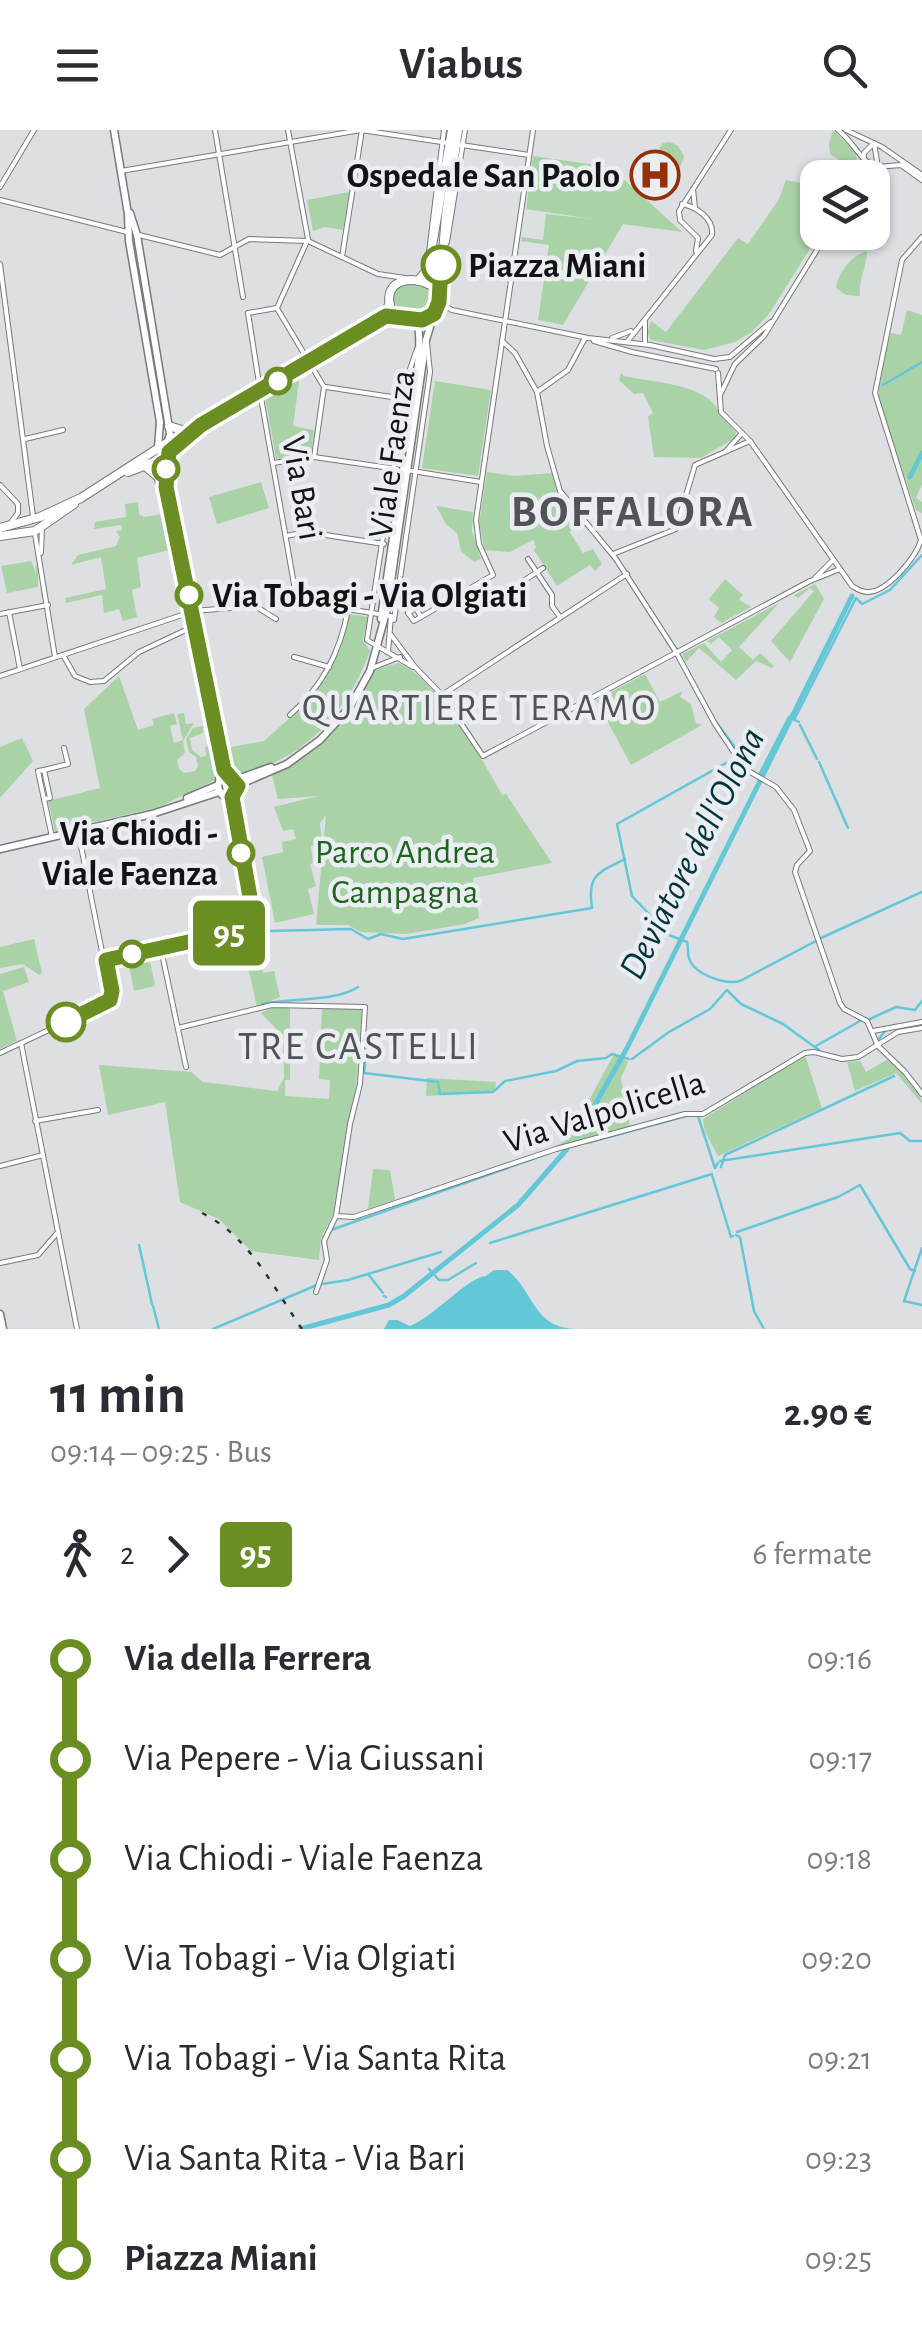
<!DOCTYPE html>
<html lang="it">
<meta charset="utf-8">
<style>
:root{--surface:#fff;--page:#f7f7f7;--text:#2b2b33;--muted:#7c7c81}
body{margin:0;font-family:"Alegreya Sans",sans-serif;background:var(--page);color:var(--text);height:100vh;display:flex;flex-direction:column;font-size:38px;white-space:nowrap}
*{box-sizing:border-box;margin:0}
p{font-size:32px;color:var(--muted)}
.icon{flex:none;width:55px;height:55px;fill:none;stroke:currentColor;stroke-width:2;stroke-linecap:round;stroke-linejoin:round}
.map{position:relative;height:1199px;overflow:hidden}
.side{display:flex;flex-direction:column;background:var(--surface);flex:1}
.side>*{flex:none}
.badge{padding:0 20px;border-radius:8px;font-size:35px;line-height:65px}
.tools{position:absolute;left:800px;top:30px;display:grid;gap:20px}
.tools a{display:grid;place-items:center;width:90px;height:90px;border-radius:20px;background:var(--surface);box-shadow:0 2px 8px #0004;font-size:50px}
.map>.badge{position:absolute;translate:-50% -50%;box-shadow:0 0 0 5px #fff}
.legs{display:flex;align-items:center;gap:15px;height:110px;padding:0 50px;font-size:32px}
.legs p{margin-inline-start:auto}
.head{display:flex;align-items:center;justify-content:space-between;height:170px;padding:0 50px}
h1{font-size:55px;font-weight:700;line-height:75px}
ul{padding:0 50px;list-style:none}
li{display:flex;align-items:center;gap:35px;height:100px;font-size:38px}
li i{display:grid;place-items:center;width:15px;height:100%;margin:0 12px;background:currentColor}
li i::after{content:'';width:25px;height:25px;margin:-12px;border:8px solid;border-radius:50%;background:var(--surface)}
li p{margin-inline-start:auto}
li:first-child i{background:linear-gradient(#0000 50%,currentColor 0)}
li:last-child i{background:linear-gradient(currentColor 50%,#0000 0)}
header{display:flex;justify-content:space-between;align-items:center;height:130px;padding:0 50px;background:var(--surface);font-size:45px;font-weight:700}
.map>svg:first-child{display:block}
.green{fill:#aad2a7}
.water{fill:#63c7d7}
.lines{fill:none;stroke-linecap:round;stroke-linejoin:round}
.stream{stroke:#63c7d7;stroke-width:2.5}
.canal{stroke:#63c7d7;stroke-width:5}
.minor-casing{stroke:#77797c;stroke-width:6}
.tertiary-casing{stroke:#77797c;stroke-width:9}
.secondary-casing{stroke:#77797c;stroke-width:10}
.minor{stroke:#fff;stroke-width:4}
.tertiary{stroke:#fff;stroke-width:6}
.secondary{stroke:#fff;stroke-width:8}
.rail{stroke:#2f3032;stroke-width:2.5;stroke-dasharray:5 10;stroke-linecap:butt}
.line-1-casing{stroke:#fff;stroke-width:22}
.line-1{stroke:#6b8e23;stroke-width:15}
.stop-1-dot{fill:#fff;stroke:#6b8e23;stroke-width:5}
.labels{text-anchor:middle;stroke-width:9;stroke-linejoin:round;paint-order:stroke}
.poi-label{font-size:35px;font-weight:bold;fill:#121314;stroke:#eaedf1;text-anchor:end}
.stop-label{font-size:35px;font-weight:bold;fill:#121314;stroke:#eaedf1;text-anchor:start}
.street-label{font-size:35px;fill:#121314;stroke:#eaedf1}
.park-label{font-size:35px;fill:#1e641d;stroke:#eaedf1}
.neighbourhood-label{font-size:38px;letter-spacing:2.5px;fill:#515356;stroke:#eaedf1}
.water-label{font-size:38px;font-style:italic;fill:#02343b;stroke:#eaedf1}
.quarter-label{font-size:40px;letter-spacing:2.5px;fill:#515356;stroke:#eaedf1}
.district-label{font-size:45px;font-weight:bold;letter-spacing:2.5px;fill:#515356;stroke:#eaedf1}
</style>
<header><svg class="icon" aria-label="menu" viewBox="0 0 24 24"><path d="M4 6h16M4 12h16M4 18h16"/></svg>Viabus<svg class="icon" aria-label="search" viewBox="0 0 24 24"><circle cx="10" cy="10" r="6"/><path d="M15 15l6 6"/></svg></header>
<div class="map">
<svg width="922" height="1199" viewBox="0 0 922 1199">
<rect width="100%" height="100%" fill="#dddfe3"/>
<g class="green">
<polygon points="833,0 856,23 858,47 852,47 848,36 830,24 829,14"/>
<path d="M670,12L678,16L684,26L676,49L658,44C656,33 655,23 663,13Z"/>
<polygon points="533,26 610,37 682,102 623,94 563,195 538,190 549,115 521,111 522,107 543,110 546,84 592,89 526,79"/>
<polygon points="786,50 805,54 817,63 820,103 769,184 752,202 735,212 704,220 651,210 647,203 651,191 666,202 738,108 748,114 779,69"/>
<polygon points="349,62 343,100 325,97 313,101 307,70"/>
<path d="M867,121C867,137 858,151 860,166L846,165L836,158C838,142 852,125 867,121Z"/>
<polygon points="407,153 431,159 435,168 430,183 420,185 396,178 392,167 396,157"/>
<polygon points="907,180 922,185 922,354 916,368 922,372 922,383 916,380 879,270 878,253 890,203 901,205"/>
<path d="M621,243L624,246C650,252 691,253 711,271C717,276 726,293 736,302L735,308L701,328L654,327L648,287L653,283L643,263L634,264L619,250Z"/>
<polygon points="300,244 293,296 314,300 311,323 276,329 265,266"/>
<polygon points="435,251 491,260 478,346 422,338"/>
<polygon points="487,342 516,346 552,343 563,371 589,396 569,401 583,423 593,419 602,434 595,441 590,435 557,456 534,420 536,417 533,410 510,422 485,420 479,394"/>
<polygon points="261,352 269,378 217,394 209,367"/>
<polygon points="138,372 139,384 144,387 162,384 169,420 137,428 141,457 132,460 137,487 123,491 119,479 104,483 102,465 66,473 65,468 106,459 101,427 71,435 78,425 116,416 120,407 116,401 122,400 121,395 94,399 95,392 126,387 125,374"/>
<polygon points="436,376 473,382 472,401 481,429 474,432 461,421 457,403 446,394"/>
<polygon points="31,431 36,443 36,435 38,438 38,457 7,463 1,436"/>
<polygon points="725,449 743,465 739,470 751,477 721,493 714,487 719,478 709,469"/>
<polygon points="815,454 824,469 790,532 771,511 814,461 810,458 798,468 794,465"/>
<polygon points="779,473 739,517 753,530 760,523 774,536 772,538 756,531 736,550 699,518 686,532 682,524 704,513 721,532 732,520 719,507 711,514 707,511"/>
<path d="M350,484L368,487L363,510L370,521C351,573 315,619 261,638C250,641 242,646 231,644L224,618L264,611L313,567L341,518Z"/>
<path d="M398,533C432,543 485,633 502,665L506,664L552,733L473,748L479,788L465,794L406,804L361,802L348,795H316L326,685L320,693L322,713L311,716L313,733L310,734L316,756L308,759L314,784L275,793L262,727L283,722L282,712L296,709L293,699L283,701L274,677L318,666L278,669L272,645C320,623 350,586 374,540Z"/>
<polygon points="645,544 660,572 683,561 680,567 691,574 696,593 702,595 631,635 596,570"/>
<polygon points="119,546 138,600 154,595 152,589 174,583 177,594 170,596 174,613 183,610 177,584 184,583 186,594 194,593 183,611 185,623 177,630 179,639 184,643 195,641 198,636 196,627 189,622 186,609 193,598 203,596 203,603 190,608 192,620 201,627 206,626 205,617 210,616 217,649 159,677 55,701 48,671 100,658 84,579"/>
<polygon points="22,608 33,631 0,668 0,617"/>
<polygon points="241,806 248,806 255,812 263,843 274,841 280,867 257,877"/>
<polygon points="34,809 42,843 39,845 23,834 0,838 0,817"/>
<polygon points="149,826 155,856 134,861 128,830"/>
<polygon points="24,837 29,852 3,861 17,911 0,919 0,844"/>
<polygon points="273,877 290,878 290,950 285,950 285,966 329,969 330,950 319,949 322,879 362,879 356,955 333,1084 321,1108 319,1130 251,1121 219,1089 180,1072 165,972 108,985 99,935 191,942 203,952 277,961 284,948 283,906 261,883"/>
<polygon points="619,925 628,932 621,948 630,996 555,1017 568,1009 613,926"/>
<polygon points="805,925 822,978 718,1026 705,1002 703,989"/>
<path d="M888,929C901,942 921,954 922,974L896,943L855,961L847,932L860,931L866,942Z"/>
<polygon points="427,948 496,952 495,962 426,966"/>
<polygon points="373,1039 390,1040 395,1070 368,1079"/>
</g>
<path class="water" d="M494,1140H507C535,1162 533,1198 576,1199H384L389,1190H397L410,1196C435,1186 468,1147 486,1146Z"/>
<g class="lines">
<g class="stream">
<polyline points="883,255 922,232"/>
<polyline points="794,590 856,468 862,474 890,460 922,425"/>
<polyline points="717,593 737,620"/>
<polyline points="800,595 817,629"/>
<polyline points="739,623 751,640 759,645 789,587 799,592"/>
<path d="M735,628L617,694L632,766L669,805L687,812C689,817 687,823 689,828C694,845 726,855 740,851L816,811"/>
<polyline points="819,632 848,698"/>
<path d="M270,801L351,799L368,809L381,804L403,809L592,778C587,744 598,743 625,729"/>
<polyline points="821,808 922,762"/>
<path d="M262,874C288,868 336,872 358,857"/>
<polyline points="870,889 896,877 915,880 922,871"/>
<polyline points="911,897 922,895"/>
<polyline points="878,910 886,900"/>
<polyline points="367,916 364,943 438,952 440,964 493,962 505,951 556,941 577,931 606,928 612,924 629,929"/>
<polyline points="816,916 860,891"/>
<polyline points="632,929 669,902 710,879 727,860 741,874 783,894 819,920"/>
<polyline points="698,986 715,1038 718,1033"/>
<polyline points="587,1013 686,986"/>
<polyline points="720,1031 900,1003 910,1011 922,1011"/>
<polyline points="721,1037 725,1025 894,946"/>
<polyline points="712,1045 731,1107 733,1106"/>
<polyline points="331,1100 550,1023"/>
<polyline points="737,1102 838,1067 860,1055 910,1139 915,1141"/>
<polyline points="736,1105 740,1107 754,1181 764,1199"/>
<polyline points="490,1113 712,1044"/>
<polyline points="139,1115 152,1174"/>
<polyline points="922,1118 904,1171 922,1175"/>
<polyline points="429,1139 439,1150 448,1150 476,1133"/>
<polyline points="368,1144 383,1163"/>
<polyline points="322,1154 348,1150 441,1122"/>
<polyline points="384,1166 386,1167"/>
<polyline points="153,1176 159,1199"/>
<polyline points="213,1199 317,1155"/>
</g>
<g class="canal">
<polyline points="910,347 922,323"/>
<polyline points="578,1005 627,918 852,466"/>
<polyline points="300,1199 389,1175 404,1166 518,1075 567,1019"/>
</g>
<g class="minor-casing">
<g id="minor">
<polyline points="215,0 243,167"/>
<path d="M838,0C852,10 861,32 876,37"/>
<polyline points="846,0 882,17 922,45"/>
<polyline points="876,37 901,35 922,50"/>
<polyline points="121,41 361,0 529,25"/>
<polyline points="863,48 864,23 874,13"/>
<polyline points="872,49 877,31 874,13"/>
<polyline points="0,57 34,0"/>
<polyline points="693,59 695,78"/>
<polyline points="0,70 127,102"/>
<polyline points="139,105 220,125 249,109 308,111 378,144 405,148"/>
<polyline points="447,112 465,0"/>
<polyline points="430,114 444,0"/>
<polyline points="696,121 698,108 680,90 679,81 731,0"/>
<polyline points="342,127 362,0"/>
<polyline points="0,134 33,386"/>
<polyline points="439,172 452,180 588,208 650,215 714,229 730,227 771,192"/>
<polyline points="277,178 308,109 288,0"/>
<polyline points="278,180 324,257 314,327"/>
<polyline points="612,208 631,201"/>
<polyline points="502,211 515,223 537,262 547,316 560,361 616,429 676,522 715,594 745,639 776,657 794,680 810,721 797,735 795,742 840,873 844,879 867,891 878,916 905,942 922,964"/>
<polyline points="594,211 632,222 716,239"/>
<path d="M627,212L712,105C714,88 696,77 682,74"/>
<polyline points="645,214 645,190"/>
<path d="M718,243L721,282L750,311L852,456C857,459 861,462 867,462C887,463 916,427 921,410L875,263L902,130L922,107"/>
<polyline points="259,253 248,183 277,178"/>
<polyline points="326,257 405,269"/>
<polyline points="260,262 297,471 391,486 388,522"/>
<polyline points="537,262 568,240 585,208"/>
<polyline points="721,263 735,234 764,206 828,102"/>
<polyline points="25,309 63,300"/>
<polyline points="726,321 742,303"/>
<polyline points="273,333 314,327 397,339"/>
<polyline points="406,340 481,352"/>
<polyline points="0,355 18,374 18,383 12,391"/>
<polyline points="35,404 55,527"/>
<polyline points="286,406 306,402 384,414"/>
<polyline points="41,423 42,397"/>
<polyline points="613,424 676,399 695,335 750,311"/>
<polyline points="528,429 552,465 552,476 560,487"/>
<polyline points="815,448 833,430"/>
<polyline points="522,452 543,438"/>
<polyline points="194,481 255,476 276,489"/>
<polyline points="9,482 20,539"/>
<polyline points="408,483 414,491 493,445 479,414 476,390 533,0"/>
<polyline points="408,483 416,478 421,487"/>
<polyline points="0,484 48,475"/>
<polyline points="394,490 430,242 427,213"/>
<polyline points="391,505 415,537 442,565 483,626 810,451 840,439"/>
<polyline points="63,525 75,546 90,552 104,551 139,522 188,499"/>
<polyline points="294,527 329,537"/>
<polyline points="413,537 367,510 408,245 417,219"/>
<polyline points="372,538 400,527"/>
<polyline points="0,546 185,484"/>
<polyline points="442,565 627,444"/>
<path d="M290,585C323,556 340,522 348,480"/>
<polyline points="44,640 38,641 52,707"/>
<polyline points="44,640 68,634 64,618"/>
<polyline points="224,666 233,690"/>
<polyline points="44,669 50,668 44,640"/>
<polyline points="161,819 186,937"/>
<polyline points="106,830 242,800 251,795 253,778 232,665"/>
<polyline points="178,898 272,875 365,877 360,954 350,994 336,1086 324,1111 327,1130 316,1162"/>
<polyline points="873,901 922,892"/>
<polyline points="21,913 77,1199"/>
<polyline points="0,923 104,874 111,867 78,701"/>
<polyline points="35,991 98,980"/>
<polyline points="0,1036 43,1025"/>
<polyline points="336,1086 354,1087 556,1019 685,984 703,984 805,923 814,922 842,929 858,927 898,902 922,898"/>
<polyline points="0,1133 38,1125 58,1102"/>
</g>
</g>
<g class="tertiary-casing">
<g id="tertiary">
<polyline points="114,0 128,84 129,111 160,292 158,317"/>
<polyline points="130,83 137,105 170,304 168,311"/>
<path d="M410,291C413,267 425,210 416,189"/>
<polyline points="169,322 166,357 225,643 236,652"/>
<polyline points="159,329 158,347 220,645 218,658 222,665 229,666 243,653 287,634 320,610 350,577 370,541 387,479 426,210 434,184"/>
<polyline points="381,489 404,333"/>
<polyline points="235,650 271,637"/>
<polyline points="187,668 218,655"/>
<polyline points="0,719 152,684 219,662"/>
<polyline points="0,1184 3,1199"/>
</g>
</g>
<g class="secondary-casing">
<g id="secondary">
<polyline points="418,151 426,141 430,127 452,0"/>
<path d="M391,179C380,146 421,143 438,161"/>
<path d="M382,188C404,181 428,200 439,172L446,85L458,0"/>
<polyline points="258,263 323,224"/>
<polyline points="169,296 185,301"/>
<polyline points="144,335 158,347"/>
<polyline points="128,342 154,332 196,300"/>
<polyline points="0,398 40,387 81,368 185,301 221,283 252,260 361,197 387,180 389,174"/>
<polyline points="0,406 35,401 74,374"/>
</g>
</g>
<use href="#minor" class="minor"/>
<use href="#tertiary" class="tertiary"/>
<use href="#secondary" class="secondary"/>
<path class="rail" d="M202,1083C249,1106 273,1157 302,1199"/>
</g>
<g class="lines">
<g class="line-1-casing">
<polyline id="line-1" points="66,892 110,870 112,861 106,830 243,800 254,789 232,667 238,656 224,640 166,357 169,322 201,295 386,186 422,190 434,184 439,172 441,135"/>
</g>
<use href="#line-1" class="line-1"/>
</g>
<defs>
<g id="hospital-ring" transform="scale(2.5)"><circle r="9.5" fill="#eaedf1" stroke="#963009" stroke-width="1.5"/><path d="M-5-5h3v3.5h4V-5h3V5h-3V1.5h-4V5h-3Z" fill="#963009"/></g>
</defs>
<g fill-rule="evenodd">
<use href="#hospital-ring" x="655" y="45"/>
</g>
<g class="stop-1-dot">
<circle cx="441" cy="135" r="18"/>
<circle cx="278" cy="251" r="12"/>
<circle cx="166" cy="339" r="12"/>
<circle cx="189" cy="465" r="12"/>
<circle cx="241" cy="723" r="12"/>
<circle cx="132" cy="824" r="12"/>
<circle cx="66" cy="892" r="18"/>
</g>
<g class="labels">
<g class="poi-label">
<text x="620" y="57">Ospedale San Paolo</text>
</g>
<g class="stop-label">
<text x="468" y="147">Piazza Miani</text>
<text x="212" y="477">Via Tobagi - Via Olgiati</text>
<text x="218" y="715" text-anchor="end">Via Chiodi -<tspan x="218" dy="40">Viale Faenza</tspan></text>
</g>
<g class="street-label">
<text transform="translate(391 324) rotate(-82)" y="12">Viale Faenza</text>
<text transform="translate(303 358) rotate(80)" y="12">Via Bari</text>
<text transform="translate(604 981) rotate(-17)" y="12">Via Valpolicella</text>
</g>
<g class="park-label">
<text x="405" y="733">Parco Andrea<tspan x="405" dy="40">Campagna</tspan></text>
</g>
<g class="neighbourhood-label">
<text x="480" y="590">QUARTIERE TERAMO</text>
</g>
<g class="water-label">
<text transform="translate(691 723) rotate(-63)" y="13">Deviatore dell'Olona</text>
</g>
<g class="quarter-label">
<text x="359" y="929">TRE CASTELLI</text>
</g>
<g class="district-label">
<text x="633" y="396">BOFFALORA</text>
</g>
</g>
</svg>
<div class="tools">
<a><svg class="icon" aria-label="layers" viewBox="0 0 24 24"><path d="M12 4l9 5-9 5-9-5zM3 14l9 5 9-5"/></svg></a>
</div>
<b class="badge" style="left:229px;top:803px;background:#6b8e23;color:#fff">95</b>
</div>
<section class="side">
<div class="head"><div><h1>11 min</h1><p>09:14 – 09:25 · Bus</p></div><b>2.90 €</b></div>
<div class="legs"><svg class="icon" aria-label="walk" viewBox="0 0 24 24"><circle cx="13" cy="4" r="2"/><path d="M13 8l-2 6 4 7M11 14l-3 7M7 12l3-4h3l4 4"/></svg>2<svg class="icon" aria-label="forward" viewBox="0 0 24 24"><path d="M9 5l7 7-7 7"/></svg><b class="badge" style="background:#6b8e23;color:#fff">95</b><p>6 fermate</p></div>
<ul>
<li><i style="color:#6b8e23"></i><b>Via della Ferrera</b><p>09:16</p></li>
<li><i style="color:#6b8e23"></i><span>Via Pepere - Via Giussani</span><p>09:17</p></li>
<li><i style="color:#6b8e23"></i><span>Via Chiodi - Viale Faenza</span><p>09:18</p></li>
<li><i style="color:#6b8e23"></i><span>Via Tobagi - Via Olgiati</span><p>09:20</p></li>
<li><i style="color:#6b8e23"></i><span>Via Tobagi - Via Santa Rita</span><p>09:21</p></li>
<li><i style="color:#6b8e23"></i><span>Via Santa Rita - Via Bari</span><p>09:23</p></li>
<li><i style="color:#6b8e23"></i><b>Piazza Miani</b><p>09:25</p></li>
</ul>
</section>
